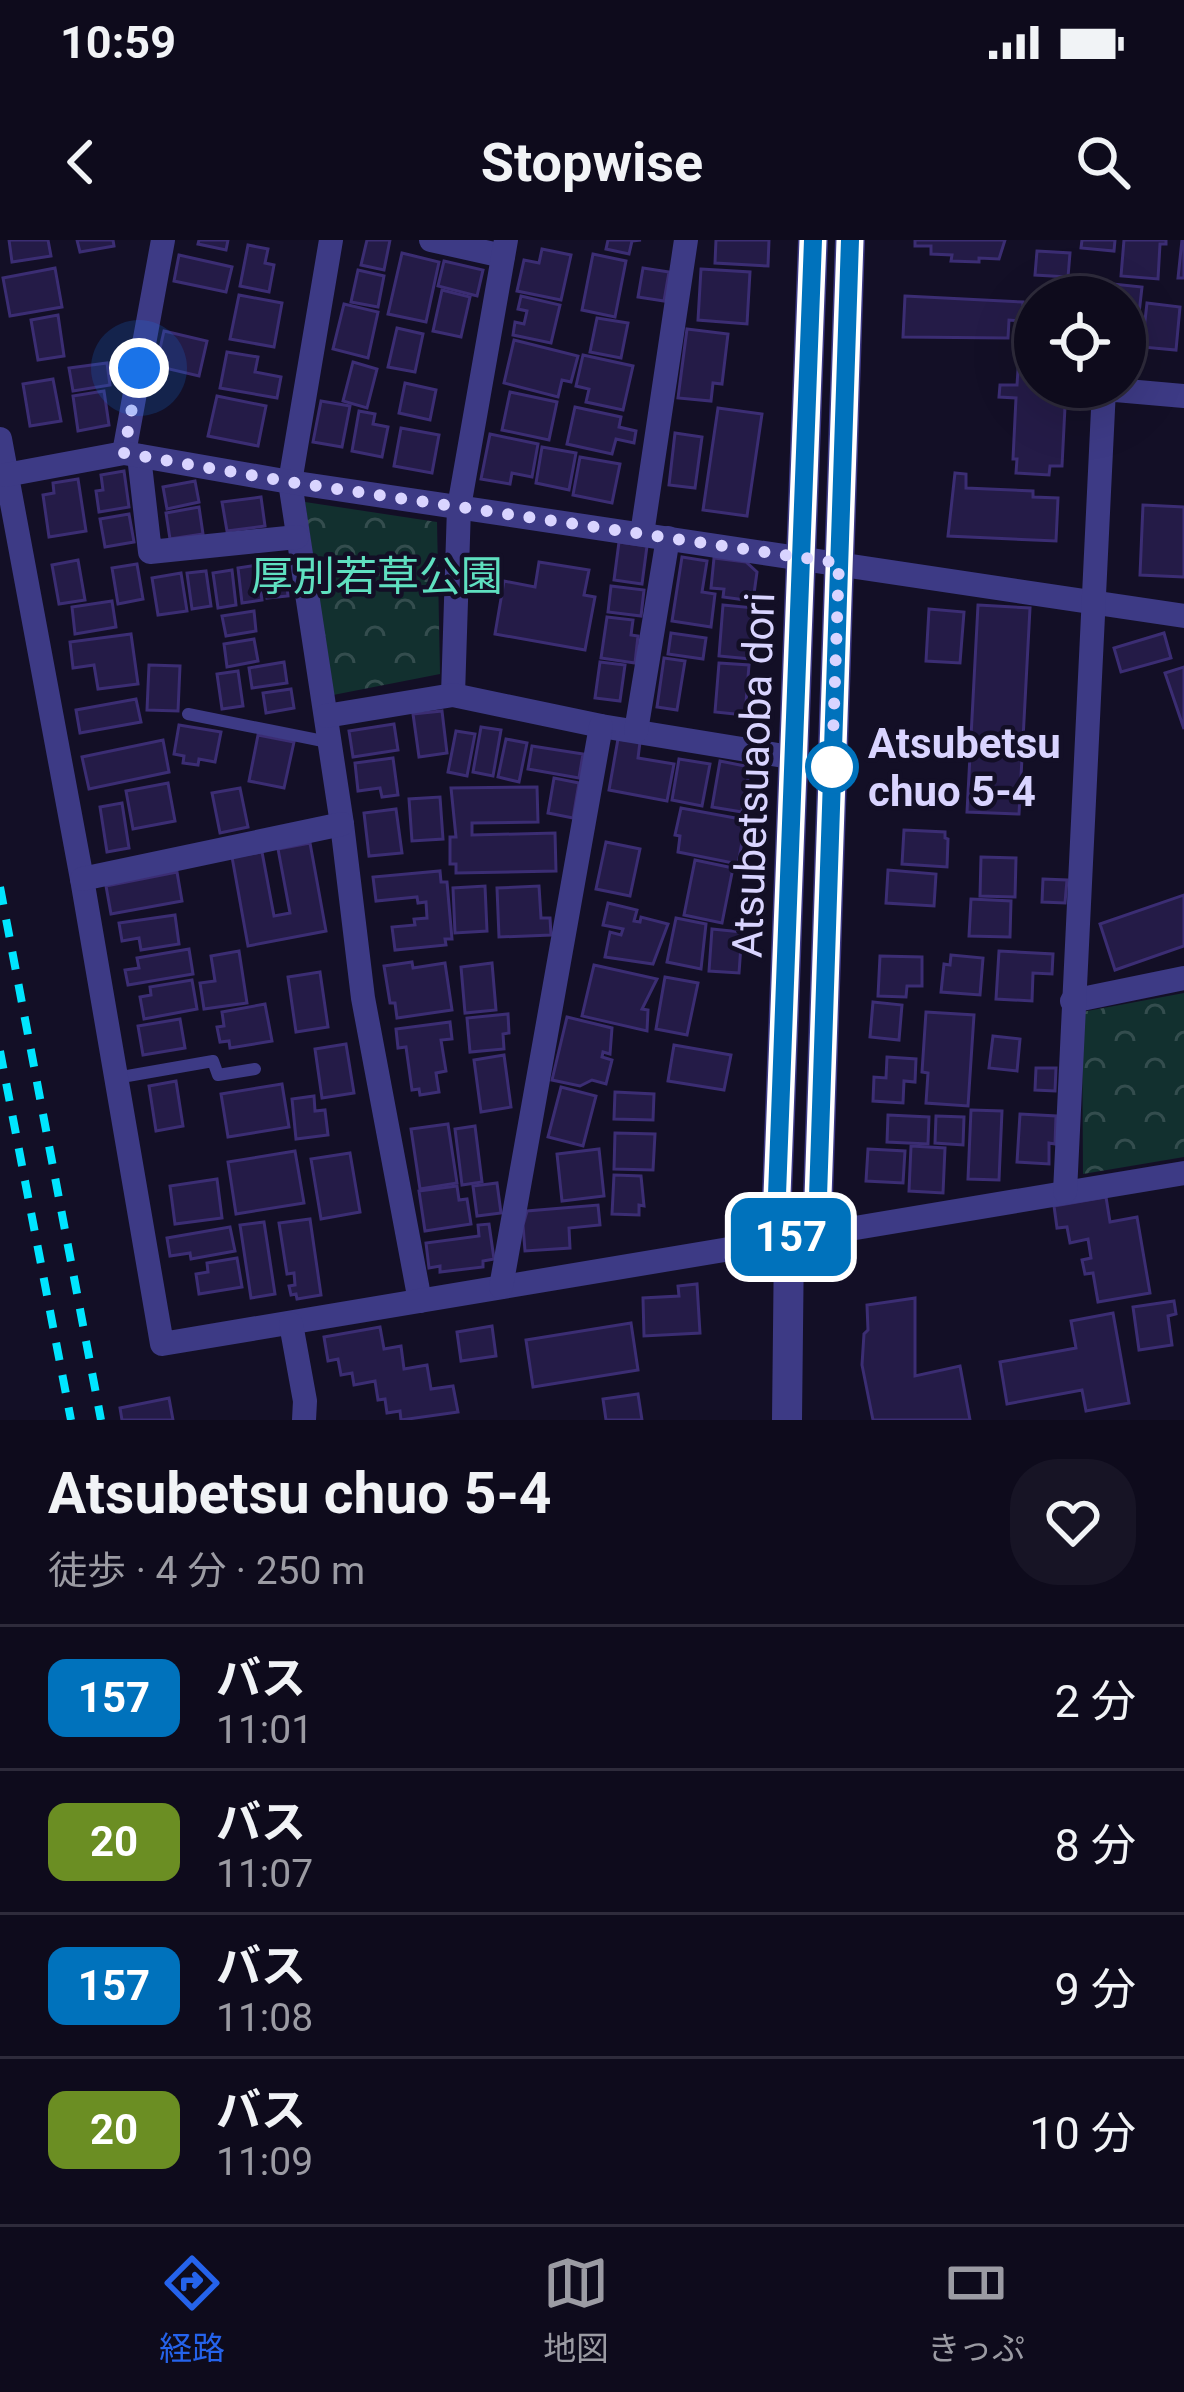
<!DOCTYPE html>
<html lang="ja">
<meta charset="utf-8">
<style>
:root{--surface:#0e0b1c;--page:#171425;--text:#f1f3f6;--muted:#9b9ba3;--line:#2e2b3b;--accent:#2563eb}
body{margin:0;font-family:Roboto,"Noto Sans JP",sans-serif;background:var(--page);color:var(--text);height:100vh;display:flex;flex-direction:column;font-size:45px;white-space:nowrap}
*{box-sizing:border-box;margin:0}
p{font-size:39px;color:var(--muted)}
.icon{flex:none;width:66px;height:66px;fill:none;stroke:currentColor;stroke-width:2;stroke-linecap:round;stroke-linejoin:round}
.map{position:relative;height:1180px;overflow:hidden}
.drawer{display:flex;flex-direction:column;background:var(--surface);flex:1}
.drawer>*{flex:none}
.badge{padding:0 24px;border-radius:18px;font-size:42px;line-height:78px}
.tools{position:absolute;left:1014px;top:36px;display:grid;gap:24px}
.tools a{display:grid;place-items:center;width:132px;height:132px;border-radius:50%;background:var(--surface);box-shadow:0 12px 48px #0002,0 0 0 3px var(--line);font-size:60px}
.you{position:absolute;width:60px;height:60px;margin:-30px;border:9px solid #fff;border-radius:50%;background:#1a73e8;box-shadow:0 0 0 18px #1a73e833}
.map>.badge{position:absolute;translate:-50% -50%;box-shadow:0 0 0 6px #fff}
.round{display:grid;place-items:center;flex:none;width:126px;height:126px;border-radius:48px;background:var(--page)}
.overview{display:flex;align-items:center;justify-content:space-between;height:204px;padding:0 48px}
h1{font-size:57px;font-weight:700;line-height:90px}
ul{padding:0;list-style:none}
li{display:flex;align-items:center;gap:36px;height:144px;padding:0 48px;border-top:3px solid var(--line)}
li div{flex:1}
li b{display:block;font-size:45px}
li em{font-style:normal}
li .badge{min-width:132px;font-weight:700;text-align:center}
.status{display:flex;justify-content:space-between;align-items:center;height:84px;padding:0 60px;background:var(--surface);direction:ltr}
.status svg{height:33px;fill:currentColor}
header{display:flex;justify-content:space-between;align-items:center;height:156px;padding:0 48px;background:var(--surface);font-size:54px;font-weight:700}
.menu{display:flex;justify-content:space-around;align-items:center;height:168px;border-top:3px solid var(--line);background:var(--surface);font-size:33px;color:var(--muted)}
.menu a{display:grid;justify-items:center;gap:6px}
.menu .current{color:var(--accent)}
.map>svg:first-child{display:block}
.park{fill:url(#park-crowns)}
.building{fill:#241b47;stroke:#3b2d73;stroke-width:3}
.lines{fill:none;stroke-linecap:round;stroke-linejoin:round}
.service{stroke:#3d3a85;stroke-width:12}
.minor{stroke:#3d3a85;stroke-width:24}
.tertiary{stroke:#3d3a85;stroke-width:30}
.rail{stroke:#00e5ff;stroke-width:8;stroke-dasharray:18 15;stroke-linecap:butt}
.line-casing{stroke:#fff;stroke-width:27}
.line{stroke:#0072bc;stroke-width:18}
.walk{stroke:#d9d4ff;stroke-width:12;stroke-dasharray:0 21.6}
.stop-dot{fill:#fff;stroke:#0072bc;stroke-width:6}
.labels{text-anchor:middle;stroke-width:9;stroke-linejoin:round;paint-order:stroke}
.park-label{font-size:42px;fill:#5fe0c0;stroke:#130f26}
.stop-label{font-size:42px;font-weight:bold;fill:#d9d4ff;stroke:#130f26;text-anchor:start}
.street-label{font-size:42px;fill:#d9d4ff;stroke:#130f26}
</style>
<div class="status"><b>10:59</b><svg viewBox="0 0 49 12"><path d="M0 12V9h3v3zM5 12V6h3v6zM10 12V3h3v9zM15 12V0h3v12zM26 1h20v11H26zM47 4h2v5h-2z"/></svg></div>
<header><svg class="icon" aria-label="back" viewBox="0 0 24 24"><path d="M15 5l-7 7 7 7"/></svg>Stopwise<svg class="icon" aria-label="search" viewBox="0 0 24 24"><circle cx="10" cy="10" r="6"/><path d="M15 15l6 6"/></svg></header>
<div class="map">
<svg width="1184" height="1180" viewBox="0 0 1184 1180">
<defs>
<pattern id="park-crowns" width="20" height="18" patternUnits="userSpaceOnUse" patternTransform="scale(3)"><rect width="20" height="18" fill="#12302f"/><path d="M2 6a3 3 0 1 1 6 0M12 15a3 3 0 1 1 6 0" fill="none" stroke="#344d4e"/></pattern>
</defs>
<rect width="100%" height="100%" fill="#130f26"/>
<g class="park">
<polygon points="305,262 437,282 440,434 333,455"/>
<polygon points="1184,753 1184,917 1083,934 1082,772"/>
</g>
<g class="building">
<polygon points="9,0 48,0 51,16 12,22"/>
<polygon points="77,0 113,0 114,6 80,12"/>
<polygon points="199,0 228,0 226,10 198,4"/>
<polygon points="367,0 390,0 384,30 361,25"/>
<polygon points="608,0 641,0 632,1 629,14 606,9"/>
<polygon points="716,0 769,0 768,26 715,23"/>
<polygon points="915,0 1005,0 999,19 979,18 979,22 951,21 952,15 931,14 931,6 915,6"/>
<polygon points="1082,0 1115,0 1114,11 1081,8"/>
<polygon points="1124,0 1166,0 1166,4 1160,4 1158,39 1121,36"/>
<polygon points="1182,0 1184,0 1184,38 1178,38"/>
<polygon points="248,5 268,9 265,23 274,25 269,52 240,46"/>
<polygon points="542,9 571,15 561,60 517,51 524,20 539,23"/>
<polygon points="1037,11 1070,13 1068,37 1035,35"/>
<polygon points="402,13 439,22 426,82 388,74"/>
<polygon points="593,14 626,21 615,77 582,70"/>
<polygon points="179,15 232,27 226,52 174,41"/>
<polygon points="444,21 483,30 477,56 438,46"/>
<polygon points="55,28 62,67 10,76 3,38"/>
<polygon points="643,28 669,32 664,61 638,57"/>
<polygon points="701,29 750,32 747,84 698,80"/>
<polygon points="358,30 384,36 378,67 351,62"/>
<polygon points="1103,43 1142,47 1137,91 1130,90 1128,115 1125,57 1102,57"/>
<polygon points="442,50 470,57 461,97 433,91"/>
<polygon points="239,55 282,63 274,107 230,99"/>
<polygon points="521,56 560,65 551,103 513,95 515,82 524,84 527,71 518,69"/>
<polygon points="905,56 1023,62 1022,81 1009,80 1008,98 903,97"/>
<polygon points="1147,63 1180,67 1176,110 1142,107"/>
<polygon points="344,64 378,72 368,118 333,109"/>
<polygon points="1027,72 1035,72 1035,147 1066,147 1062,226 1050,226 1049,235 1016,233 1017,219 1013,219 1016,158 999,157 1000,145 1017,145 1021,85 1026,85"/>
<polygon points="58,75 64,116 38,120 31,80"/>
<polygon points="597,78 628,83 621,118 590,112"/>
<polygon points="397,88 423,94 415,132 388,127"/>
<polygon points="687,89 728,94 722,144 713,143 711,161 678,158"/>
<polygon points="164,91 207,101 199,136 156,126"/>
<polygon points="514,100 578,116 571,142 562,140 558,157 504,143"/>
<polygon points="227,112 258,117 255,132 281,137 277,158 220,148"/>
<polygon points="583,115 633,126 623,170 586,162 589,149 576,146"/>
<polygon points="353,122 377,129 367,168 343,161"/>
<polygon points="107,123 110,145 73,151 69,128"/>
<polygon points="53,139 61,181 30,186 23,144"/>
<polygon points="405,143 436,150 430,180 399,173"/>
<polygon points="104,151 109,185 78,191 73,156"/>
<polygon points="510,152 557,162 549,200 502,190"/>
<polygon points="217,156 266,166 258,206 208,196"/>
<polygon points="321,161 350,166 342,207 313,202"/>
<polygon points="575,167 621,177 619,187 636,191 634,203 616,199 612,214 567,204"/>
<polygon points="718,168 762,174 747,276 703,270"/>
<polygon points="359,171 375,174 373,184 388,187 382,217 352,211"/>
<polygon points="401,188 439,195 432,233 394,226"/>
<polygon points="675,193 702,197 695,248 669,245"/>
<polygon points="490,194 538,204 532,237 512,233 510,244 481,239"/>
<polygon points="542,207 576,213 569,250 536,243"/>
<polygon points="580,217 620,224 612,263 573,255"/>
<polygon points="124,231 129,267 99,272 96,251 103,250 101,235"/>
<polygon points="955,233 966,234 966,248 1033,251 1033,257 1058,258 1056,301 948,296"/>
<polygon points="78,239 86,291 49,297 43,255 54,253 53,243"/>
<polygon points="195,241 199,262 167,269 163,247"/>
<polygon points="261,257 265,286 227,291 222,262"/>
<polygon points="1143,265 1184,267 1184,337 1140,335"/>
<polygon points="199,267 203,294 170,299 166,273"/>
<polygon points="129,274 134,302 105,307 100,279"/>
<polygon points="619,302 647,306 642,344 614,340"/>
<polygon points="682,317 707,321 702,352 715,354 711,387 672,381"/>
<polygon points="714,318 746,322 757,332 753,361 723,357 724,349 711,348"/>
<polygon points="78,320 85,360 59,364 52,325"/>
<polygon points="284,320 288,356 267,358 263,322"/>
<polygon points="539,322 589,330 584,355 595,357 585,410 495,394 504,341 535,347"/>
<polygon points="137,324 143,359 118,364 112,328"/>
<polygon points="257,325 262,360 242,363 238,328"/>
<polygon points="232,330 236,365 218,368 213,333"/>
<polygon points="206,331 211,366 192,369 187,333"/>
<polygon points="181,333 187,371 158,375 152,338"/>
<polygon points="611,346 644,350 641,376 608,372"/>
<polygon points="112,361 116,387 75,394 72,367"/>
<polygon points="723,365 755,368 751,419 719,416"/>
<polygon points="978,365 1030,368 1019,574 967,572"/>
<polygon points="929,369 964,372 960,423 926,421"/>
<polygon points="254,371 256,391 226,396 222,376"/>
<polygon points="607,377 633,380 631,395 638,396 635,423 601,418"/>
<polygon points="671,393 706,398 703,419 668,414"/>
<polygon points="1164,393 1171,418 1121,432 1114,408"/>
<polygon points="131,394 138,444 98,449 94,425 73,428 70,402"/>
<polygon points="254,399 258,421 227,427 224,404"/>
<polygon points="664,418 685,421 677,470 657,467"/>
<polygon points="284,422 287,443 252,448 249,428"/>
<polygon points="600,422 625,425 620,461 595,458"/>
<polygon points="719,423 749,425 745,475 715,472"/>
<polygon points="149,425 180,426 178,471 147,470"/>
<polygon points="1184,427 1184,489 1165,433"/>
<polygon points="238,431 243,466 222,469 217,434"/>
<polygon points="291,449 294,468 266,473 263,453"/>
<polygon points="136,459 141,482 80,493 76,470"/>
<polygon points="442,471 447,513 419,517 413,474"/>
<polygon points="394,484 398,510 353,517 349,491"/>
<polygon points="179,485 221,492 215,522 199,519 198,525 183,523 184,516 174,514"/>
<polygon points="481,487 501,490 493,536 473,532"/>
<polygon points="456,491 475,494 467,536 448,532"/>
<polygon points="258,495 294,502 284,548 249,541"/>
<polygon points="506,499 527,503 519,542 498,537"/>
<polygon points="618,499 640,502 638,518 674,524 667,561 609,550"/>
<polygon points="163,500 169,532 89,549 82,517"/>
<polygon points="532,506 583,514 579,538 528,529"/>
<polygon points="393,518 398,555 382,557 380,548 358,551 355,523"/>
<polygon points="679,519 710,524 702,566 672,560"/>
<polygon points="720,521 750,527 742,572 712,567"/>
<polygon points="554,538 579,543 573,578 548,573"/>
<polygon points="168,543 175,581 133,589 126,551"/>
<polygon points="537,547 538,582 472,583 472,595 555,593 556,631 456,633 456,624 450,624 450,597 456,597 451,548"/>
<polygon points="240,548 248,587 220,593 212,553"/>
<polygon points="440,557 443,599 412,601 409,559"/>
<polygon points="122,563 129,608 107,612 100,567"/>
<polygon points="681,568 746,580 738,624 678,612 680,596 675,595"/>
<polygon points="396,569 402,613 369,616 364,573"/>
<polygon points="904,590 945,592 945,598 948,599 947,627 902,624"/>
<polygon points="606,602 640,609 630,656 596,649"/>
<polygon points="310,603 326,691 248,706 232,617 262,612 274,676 290,673 278,609"/>
<polygon points="981,617 1016,618 1015,657 980,656"/>
<polygon points="695,620 733,628 722,683 684,675"/>
<polygon points="888,630 936,634 934,666 886,663"/>
<polygon points="440,631 441,642 447,642 452,699 445,699 446,705 395,710 392,687 415,685 414,679 427,678 426,662 418,663 417,657 376,661 373,637"/>
<polygon points="177,632 182,661 111,674 106,646"/>
<polygon points="1043,639 1067,640 1065,663 1042,662"/>
<polygon points="485,646 487,691 455,693 453,648"/>
<polygon points="539,646 541,678 550,678 551,695 499,697 497,648"/>
<polygon points="1184,655 1184,706 1115,730 1100,684"/>
<polygon points="971,659 1011,661 1010,697 969,696"/>
<polygon points="608,663 637,670 634,681 640,682 641,677 668,684 653,724 605,717 610,692 621,695 623,689 603,685"/>
<polygon points="175,675 179,704 141,710 139,698 122,701 119,683"/>
<polygon points="676,678 706,684 701,729 667,722"/>
<polygon points="712,689 742,692 739,733 709,731"/>
<polygon points="189,709 193,734 128,745 125,730 139,728 137,718"/>
<polygon points="239,711 247,763 204,769 200,743 215,741 211,716"/>
<polygon points="999,711 1053,714 1052,734 1033,733 1032,761 996,759"/>
<polygon points="951,715 983,718 980,755 941,752 944,724 950,725"/>
<polygon points="880,716 922,717 922,746 907,746 906,757 878,756"/>
<polygon points="412,722 413,728 445,723 452,770 397,778 395,763 390,763 384,726"/>
<polygon points="492,723 496,770 465,773 461,727"/>
<polygon points="594,725 657,739 642,769 648,770 647,791 582,776"/>
<polygon points="320,732 328,787 296,792 288,737"/>
<polygon points="665,737 698,743 687,795 656,789"/>
<polygon points="192,740 197,769 144,779 140,757 151,755 150,747"/>
<polygon points="873,762 902,765 899,800 870,797"/>
<polygon points="265,764 272,801 230,808 229,801 220,802 217,787 224,786 222,772"/>
<polygon points="926,772 974,775 968,866 926,863 928,833 922,832"/>
<polygon points="508,774 509,793 503,794 504,809 470,812 467,778"/>
<polygon points="567,777 612,788 610,814 603,812 602,817 612,820 606,844 592,840 580,846 552,840"/>
<polygon points="180,779 185,808 143,815 138,786"/>
<polygon points="450,782 452,799 441,800 446,831 436,833 439,852 420,855 419,849 412,850 406,807 398,808 396,789"/>
<polygon points="993,796 1020,799 1017,831 989,828"/>
<polygon points="346,804 354,853 322,858 315,809"/>
<polygon points="674,805 731,815 724,850 668,841"/>
<polygon points="504,815 511,867 481,872 474,820"/>
<polygon points="887,817 916,819 915,842 904,841 903,863 873,861 874,837 886,838"/>
<polygon points="1036,828 1056,828 1055,851 1035,850"/>
<polygon points="176,841 183,886 156,891 149,846"/>
<polygon points="282,844 289,887 228,897 221,854"/>
<polygon points="561,847 596,856 583,906 548,897"/>
<polygon points="615,852 654,854 653,880 614,879"/>
<polygon points="314,856 315,871 325,870 328,895 296,899 292,859"/>
<polygon points="971,870 1002,871 999,940 968,939"/>
<polygon points="1020,874 1056,876 1055,904 1049,903 1049,924 1017,922"/>
<polygon points="888,875 929,877 928,904 887,902"/>
<polygon points="936,876 964,877 963,905 935,903"/>
<polygon points="448,884 457,943 420,949 411,889"/>
<polygon points="475,886 482,942 462,945 455,889"/>
<polygon points="615,893 655,894 653,930 614,929"/>
<polygon points="911,906 945,908 943,953 909,951"/>
<polygon points="599,909 604,956 562,961 557,914"/>
<polygon points="868,909 905,911 903,943 866,941"/>
<polygon points="295,911 304,963 236,974 228,922"/>
<polygon points="350,913 360,972 321,979 311,919"/>
<polygon points="614,935 641,936 644,966 639,965 639,975 612,974"/>
<polygon points="217,939 222,978 175,984 170,946"/>
<polygon points="497,943 501,973 477,976 473,946"/>
<polygon points="457,946 459,960 467,959 471,984 425,991 419,951"/>
<polygon points="1106,957 1110,982 1137,977 1150,1053 1098,1062 1093,1033 1085,1034 1082,1020 1091,1018 1088,999 1070,1003 1067,987 1057,988 1054,966"/>
<polygon points="598,965 600,985 569,988 570,1008 525,1011 523,985 527,971"/>
<polygon points="310,979 321,1055 297,1059 296,1054 291,1055 289,1046 295,1045 294,1033 287,1034 279,983"/>
<polygon points="264,982 275,1054 251,1058 240,985"/>
<polygon points="489,984 494,1019 483,1021 483,1027 440,1032 440,1026 429,1028 426,1003 479,996 478,985"/>
<polygon points="230,987 235,1011 191,1019 190,1013 170,1016 167,998"/>
<polygon points="237,1018 242,1047 199,1054 196,1034 208,1032 207,1023"/>
<polygon points="697,1044 700,1093 644,1096 643,1058 679,1056 678,1046"/>
<polygon points="915,1058 915,1136 960,1126 970,1180 873,1180 862,1125 864,1094 868,1090 867,1065"/>
<polygon points="1174,1061 1176,1074 1168,1076 1172,1105 1139,1110 1133,1067"/>
<polygon points="1113,1073 1129,1163 1086,1171 1082,1150 1007,1164 1000,1122 1076,1108 1071,1081"/>
<polygon points="631,1083 638,1130 533,1147 526,1100"/>
<polygon points="492,1086 496,1116 461,1121 457,1092"/>
<polygon points="380,1087 384,1109 401,1106 404,1129 427,1125 431,1149 453,1146 458,1172 401,1180 400,1171 387,1173 385,1159 378,1160 375,1141 354,1145 352,1133 341,1135 338,1119 328,1121 324,1097"/>
<polygon points="638,1154 642,1180 606,1180 603,1159"/>
<polygon points="169,1158 173,1180 122,1180 120,1168"/>
</g>
<g class="lines">
<g class="service">
<polyline points="188,474 328,502"/>
<polyline points="116,838 213,821 218,835 255,829"/>
</g>
<g class="minor">
<polyline points="331,0 290,242 342,584 363,758 420,1061"/>
<polyline points="431,0 503,16"/>
<polyline points="0,199 82,639 162,1104 1184,933"/>
<polyline points="124,213 163,0"/>
<polyline points="139,216 150,312 297,297"/>
<polyline points="6,235 124,213 290,242 1184,376"/>
<polyline points="642,294 686,0"/>
<polyline points="453,455 459,267 506,0"/>
<polyline points="326,476 453,455 601,486 796,518"/>
<polyline points="636,491 668,298"/>
<polyline points="82,639 342,584"/>
<polyline points="1072,761 1184,738"/>
<polyline points="1065,952 1104,149 1184,156"/>
<polyline points="501,1047 601,486"/>
<polyline points="291,1084 305,1161 304,1180"/>
</g>
<g class="tertiary">
<polyline points="789,1000 818,957 850,0"/>
<polyline points="787,1180 789,1000 777,955 813,0"/>
</g>
<g class="rail">
<polyline points="0,647 101,1180"/>
<polyline points="0,811 71,1180"/>
</g>
</g>
<g class="lines">
<g class="line-casing">
<polyline id="line" points="813,0 777,955 789,1000 818,957 850,0"/>
</g>
<use href="#line" class="line"/>
<polyline class="walk" points="139,128 124,213 290,242 839,323 832,527"/>
</g>
<circle class="stop-dot" cx="832" cy="527" r="24"/>
<g class="labels">
<g class="park-label">
<text x="377" y="351">厚別若草公園</text>
</g>
<g class="stop-label">
<text x="868" y="518">Atsubetsu<tspan x="868" dy="48">chuo 5-4</tspan></text>
</g>
<g class="street-label">
<text transform="translate(753 535) rotate(-88)" y="15">Atsubetsuaoba dori</text>
</g>
</g>
</svg>
<div class="tools">
<a><svg class="icon" aria-label="locate" viewBox="0 0 24 24"><circle cx="12" cy="12" r="6"/><path d="M12 2v4M12 18v4M2 12h4M18 12h4"/></svg></a>
</div>
<div class="you" style="left:139px;top:128px"></div>
<b class="badge" style="left:791px;top:997px;background:#0072bc;color:#fff">157</b>
</div>
<section class="drawer">
<div class="overview"><div><h1>Atsubetsu chuo 5-4</h1><p>徒歩 · 4 分 · 250 m</p></div><a class="round"><svg class="icon" aria-label="heart" viewBox="0 0 24 24"><path d="M12 20l-8-8c-3-5 5-10 8-4 3-6 11-1 8 4z"/></svg></a></div>
<ul>
<li><span class="badge" style="background:#0072bc;color:#fff">157</span><div><b>バス</b><p>11:01</p></div><em>2 分</em></li>
<li><span class="badge" style="background:#6b8e23;color:#fff">20</span><div><b>バス</b><p>11:07</p></div><em>8 分</em></li>
<li><span class="badge" style="background:#0072bc;color:#fff">157</span><div><b>バス</b><p>11:08</p></div><em>9 分</em></li>
<li><span class="badge" style="background:#6b8e23;color:#fff">20</span><div><b>バス</b><p>11:09</p></div><em>10 分</em></li>
</ul>
</section>
<nav class="menu">
<a class="current"><svg class="icon" aria-label="directions" viewBox="0 0 24 24"><path d="M12 3l9 9-9 9-9-9zM9 14v-3h6M13 9l2 2-2 2"/></svg>経路</a>
<a><svg class="icon" aria-label="map" viewBox="0 0 24 24"><path d="M3 6l6-2 6 2 6-2v14l-6 2-6-2-6 2zM9 4v14M15 6v14"/></svg>地図</a>
<a><svg class="icon" aria-label="tickets" viewBox="0 0 24 24"><path d="M3 7h18v10H3zM15 7v10"/></svg>きっぷ</a>
</nav>
